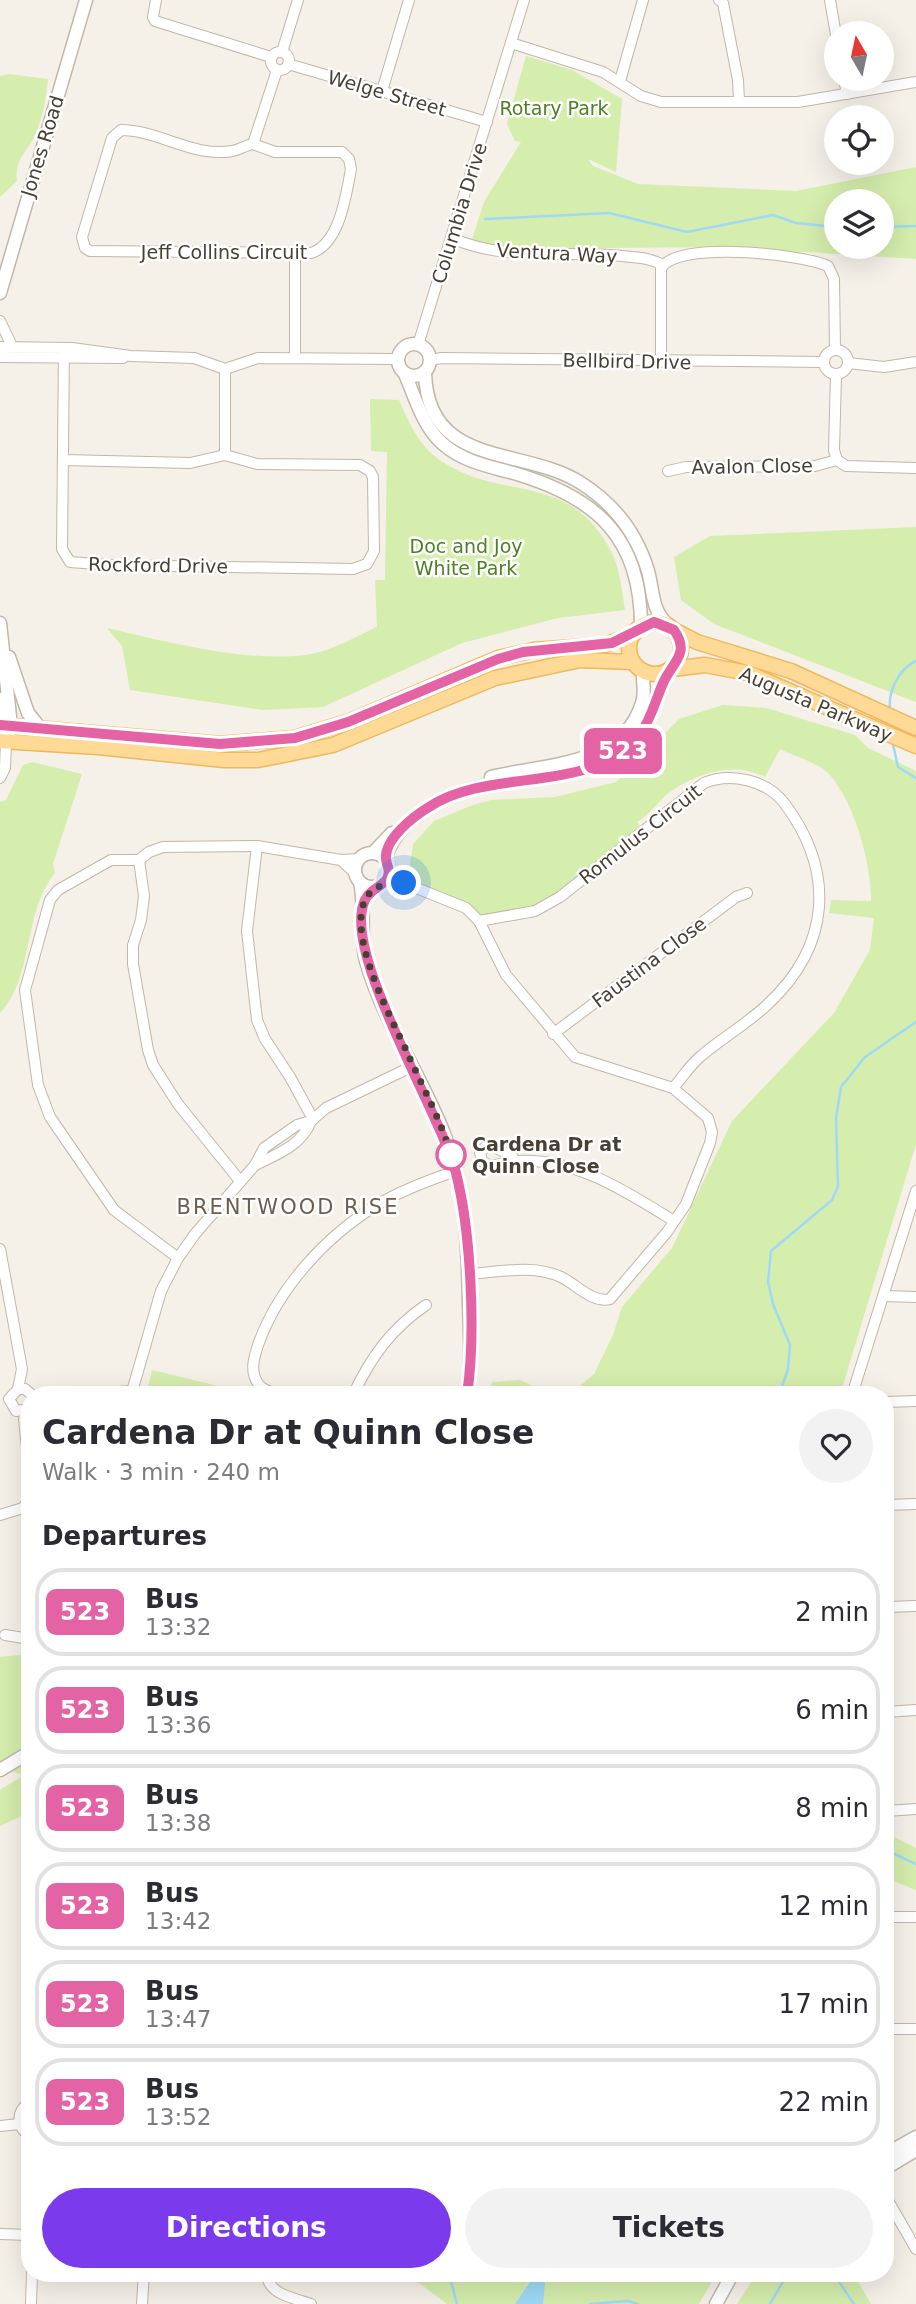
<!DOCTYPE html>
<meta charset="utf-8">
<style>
:root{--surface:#fff;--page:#f2f2f3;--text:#2b2b33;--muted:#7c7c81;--line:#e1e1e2;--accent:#7c3aed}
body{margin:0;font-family:"DejaVu Sans",sans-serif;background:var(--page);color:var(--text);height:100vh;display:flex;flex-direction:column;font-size:26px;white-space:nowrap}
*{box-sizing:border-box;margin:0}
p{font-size:23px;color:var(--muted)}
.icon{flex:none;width:38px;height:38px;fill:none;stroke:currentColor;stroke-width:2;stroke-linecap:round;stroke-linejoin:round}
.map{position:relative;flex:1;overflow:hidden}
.panel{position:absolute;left:21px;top:1386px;width:873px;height:896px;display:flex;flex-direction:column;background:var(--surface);border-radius:28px;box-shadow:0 7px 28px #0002}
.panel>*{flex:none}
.badge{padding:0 14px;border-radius:10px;font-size:24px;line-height:46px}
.needle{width:46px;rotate:351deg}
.fabs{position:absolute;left:824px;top:21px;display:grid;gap:14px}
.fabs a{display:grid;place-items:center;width:70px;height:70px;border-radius:50%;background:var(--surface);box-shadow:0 7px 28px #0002;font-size:35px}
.you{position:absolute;width:35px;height:35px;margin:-18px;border:5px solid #fff;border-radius:50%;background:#1a73e8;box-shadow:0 0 0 10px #1a73e833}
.map>.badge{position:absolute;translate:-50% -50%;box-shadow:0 0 0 4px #fff}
h2{padding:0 21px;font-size:26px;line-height:63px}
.round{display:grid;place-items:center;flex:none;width:74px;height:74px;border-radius:37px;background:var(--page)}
.overview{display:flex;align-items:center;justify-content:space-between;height:119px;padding:0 21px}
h1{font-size:33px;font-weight:700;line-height:52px}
.action{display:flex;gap:14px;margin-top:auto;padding:14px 21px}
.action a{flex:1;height:80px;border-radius:42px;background:var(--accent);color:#fff;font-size:28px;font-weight:700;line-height:80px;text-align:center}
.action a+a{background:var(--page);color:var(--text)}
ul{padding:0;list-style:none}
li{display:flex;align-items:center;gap:21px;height:88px;margin:0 14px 10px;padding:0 7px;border:4px solid var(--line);border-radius:28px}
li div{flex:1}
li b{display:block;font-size:26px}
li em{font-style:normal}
li .badge{min-width:77px;font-weight:700;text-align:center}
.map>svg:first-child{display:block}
.green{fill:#d5edad;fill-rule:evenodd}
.water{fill:#9fd9f7}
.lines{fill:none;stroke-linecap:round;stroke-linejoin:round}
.stream{stroke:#9fd9f7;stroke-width:2.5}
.minor-casing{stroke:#c2b7a9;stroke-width:12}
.tertiary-casing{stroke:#c2b7a9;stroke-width:15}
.primary-casing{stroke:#eeb85c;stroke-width:17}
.minor{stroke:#fff;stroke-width:10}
.tertiary{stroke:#fff;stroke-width:12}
.primary{stroke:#ffda97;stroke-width:14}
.line-casing{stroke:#fff;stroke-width:16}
.line{stroke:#e463a4;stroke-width:10}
.walk{stroke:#494035;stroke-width:7;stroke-dasharray:0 12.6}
.stop-dot{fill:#fff;stroke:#e463a4;stroke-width:3.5}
.labels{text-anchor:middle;stroke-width:5;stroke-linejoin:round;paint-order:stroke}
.street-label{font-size:19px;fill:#494035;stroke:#fff}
.park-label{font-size:19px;fill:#4d8123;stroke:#fff}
.stop-label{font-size:19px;font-weight:bold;fill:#494035;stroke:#fff;text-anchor:start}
.neighbourhood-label{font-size:21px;letter-spacing:2px;fill:#6d5d4c;stroke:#fff}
</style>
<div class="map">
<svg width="916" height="2304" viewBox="0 0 916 2304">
<rect width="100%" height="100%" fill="#f5f0e8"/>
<g class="green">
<path d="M526,56L572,70L622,99L616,172L588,159L593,166L638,184L796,191L916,167V259L727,247L469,249L484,202L521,142L515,141L507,124ZM836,201H882V247H836Z"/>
<path d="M9,74L48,79C46,98 43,117 35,135C27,152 14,160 17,181L0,197V76Z"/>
<path d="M370,399L399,400C409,423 419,446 441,461C503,503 569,469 612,553C620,569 622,593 625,610L558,618L462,643L323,707L263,710L130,690L122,646L107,628C167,642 250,664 312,654C333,650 357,636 377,627L375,580H385L387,452L371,451Z"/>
<polygon points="916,527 916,702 714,624 681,600 674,557 710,536"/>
<path d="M723,705L766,708L855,735L868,748L916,771V1144L840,1395H569L594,1374L613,1335L622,1307L672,1248L732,1121L834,1013L870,950L874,918L829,913L831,900L871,901C872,865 854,801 829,774C819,763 794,756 780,749L765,777C733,760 693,774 666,795C656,804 649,815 637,822L644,832L535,911L479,921L466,908L407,885L413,844L434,821L473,805L491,800L555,797L616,782L679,719Z"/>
<path d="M32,762L82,774L53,864L55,873C22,913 35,976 0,1013V802L6,800L23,765Z"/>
<polygon points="152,1370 247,1393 250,1395 146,1395"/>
<polygon points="520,1380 550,1394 553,1395 489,1395 492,1382"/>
<polygon points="30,1654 30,1812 0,1826 0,1790 24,1775 0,1768 0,1657"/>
<polygon points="886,1833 916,1848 916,1890 886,1878"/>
<polygon points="387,2273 717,2273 699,2304 447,2304 419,2283"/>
<polygon points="757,2273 853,2273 871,2304 737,2304"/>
</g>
<polygon class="water" points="526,2273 546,2273 543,2304 515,2304 530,2282"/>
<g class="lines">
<g class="stream">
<polyline points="485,219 609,213 687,232 773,215 796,223 836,227"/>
<polyline points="882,227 916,226"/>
<path d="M890,709C888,691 899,669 916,661"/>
<polyline points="892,740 898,767 916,778"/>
<polyline points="779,1395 788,1369 790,1345 773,1304 768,1282 771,1251 832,1200 838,1186 836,1118 841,1087 865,1057 916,1022"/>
<polyline points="886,1850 916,1864"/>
<polyline points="449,2273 457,2304"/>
<polyline points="833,2273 854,2304"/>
<polyline points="590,2304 628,2301 638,2304"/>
<polyline points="770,2304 788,2273"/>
</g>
<g class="minor-casing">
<g id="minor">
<polyline points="156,0 153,17 155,21 271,57"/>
<polyline points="719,0 723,3 738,80 739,101"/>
<polyline points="830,0 836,35"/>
<polyline points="511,43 603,72 641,96 661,102 798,102 916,82"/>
<circle cx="280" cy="61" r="9"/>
<polyline points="282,52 298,0"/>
<polyline points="288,64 487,122"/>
<polyline points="844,79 847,94"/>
<polyline points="620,81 643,0"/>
<polyline points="382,91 409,0"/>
<path d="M121,130C158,130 194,158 232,151C239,150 246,145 253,144L275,152H342L349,159L351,169C346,195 340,244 311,253L90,251L85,248L82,237L112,138Z"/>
<polyline points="253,144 277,70"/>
<path d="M452,238C504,262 566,250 622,256C637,258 648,257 663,265"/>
<polyline points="0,321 12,346"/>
<polyline points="418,345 524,0"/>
<polyline points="0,347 72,348 131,356 194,358 225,369 258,358 398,359"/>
<circle cx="836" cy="362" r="12"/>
<polyline points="0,357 123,358"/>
<polyline points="295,358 295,253"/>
<polyline points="430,360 442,358 824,362"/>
<path d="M661,362V269C675,240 802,254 828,266L834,279L835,350"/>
<polyline points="848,363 884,367 916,362"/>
<polyline points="836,375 834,450 837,460 846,466 916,468"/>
<polyline points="225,455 225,369"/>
<polyline points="64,460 190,463 225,455 257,464 360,465 370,471 373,477 374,551 367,564 353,569 110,565 70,562 62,549 64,348"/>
<polyline points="668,471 686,467 815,466 837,460"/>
<polyline points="0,778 5,768 6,742"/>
<polyline points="257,846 247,931 257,1020 265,1039 290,1077 313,1119"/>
<polyline points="139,860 144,896 141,920 133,945 133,964 148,1050 153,1065 178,1104 240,1181"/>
<polyline points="341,860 355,873"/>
<polyline points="390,869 404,883"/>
<path d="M384,883H404L466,908L479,921L506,975L575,1057L673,1088L708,1118L712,1132L710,1143L686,1204L667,1232L610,1299C593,1304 576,1284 561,1277C533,1264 499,1272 469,1274"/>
<path d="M479,921L535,911L560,897L704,783C731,772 767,780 785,804C836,873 830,946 768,1004C747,1024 722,1038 701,1056C690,1065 682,1078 673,1088"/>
<polyline points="553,1034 736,897 747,893"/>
<path d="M514,1160L512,1156L492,1146L485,1147L480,1153L482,1161L490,1166C499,1165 509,1161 516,1161C575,1157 627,1192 674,1221"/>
<path d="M255,1165C278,1154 302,1145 311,1121"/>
<polyline points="0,1249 22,1369 18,1389"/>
<polyline points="178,1258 114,1210 50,1117 38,1085 25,990 50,900 58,890 111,860 139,860 149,852 163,847 257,846 341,860 360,859"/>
<polyline points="883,1296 916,1297"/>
<polyline points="82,1395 131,1391"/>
<polyline points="131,1395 161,1291 178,1258 195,1234 255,1165 264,1148 297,1125 311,1121 326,1108 413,1066"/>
<path d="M278,1395C272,1392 263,1390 259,1385C249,1372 254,1358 258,1345C278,1288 326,1236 377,1205C402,1190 429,1180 456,1171"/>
<path d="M353,1395C371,1357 391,1329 426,1305"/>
<polyline points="852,1395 916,1191"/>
<polyline points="886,1402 916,1401"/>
<polyline points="30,1409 16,1411 9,1399 18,1389 25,1389 32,1395"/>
<polyline points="26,1412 24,1419 30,1478"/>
<polyline points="886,1505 916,1504"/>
<polyline points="0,1515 23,1508 30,1498"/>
<polyline points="886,1607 916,1606"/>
<polyline points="5,1635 30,1639"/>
<polyline points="886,1712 916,1710"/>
<polyline points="886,1811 916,1809"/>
<polyline points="886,1917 916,1917"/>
<polyline points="886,2029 916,2029"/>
<path d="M30,2102C16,2111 16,2127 30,2136"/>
<polyline points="0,2126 19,2124"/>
<polyline points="886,2197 916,2249"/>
<polyline points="0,2234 30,2235"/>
<path d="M267,2273C267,2295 295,2298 311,2304"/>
<polyline points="31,2304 32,2273"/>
<polyline points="142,2304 144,2273"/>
</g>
</g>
<g class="tertiary-casing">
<g id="tertiary">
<polyline points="0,293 86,0"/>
<circle cx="414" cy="360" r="16"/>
<path d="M425,372C427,469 523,446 581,483C614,504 637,534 648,571C654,593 651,609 668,625"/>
<path d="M405,374C415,397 423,427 443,444C463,462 492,467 517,474C597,498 641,538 641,626"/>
<polyline points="0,623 11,726 8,735"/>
<polyline points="9,657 28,713 40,728"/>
<polyline points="0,699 4,735"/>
<path d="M491,777C543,764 623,767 642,703C646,692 642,682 643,671"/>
<circle cx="372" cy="870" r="17"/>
<polyline points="373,853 392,833"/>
<path d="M386,859C389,843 399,831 411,820C454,783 508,782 561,773C582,770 604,766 621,752C648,732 655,700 669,671"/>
<path d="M360,882C366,908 359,935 366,961C383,1020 420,1074 443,1131C466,1188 468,1245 469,1304C470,1335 472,1365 467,1395"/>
<polyline points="0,1770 30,1752"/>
<polyline points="886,2154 916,2137"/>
<polyline points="886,2168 916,2150"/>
<polyline points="716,2304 733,2273"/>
</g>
</g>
<g class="primary-casing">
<g id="primary">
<circle cx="655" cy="648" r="26"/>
<polyline points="674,630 697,642 791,671 916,728"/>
<polyline points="672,669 705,665 748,673 916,746"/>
<polyline points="0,725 220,744 295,738 348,722 498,658 534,650 605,645 634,634"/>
<polyline points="0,741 98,747 224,760 258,760 333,745 495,678 580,660 633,662"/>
</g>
</g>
<use href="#minor" class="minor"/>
<use href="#tertiary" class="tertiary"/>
<use href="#primary" class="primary"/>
</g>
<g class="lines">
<g class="line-casing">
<path id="line" d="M0,725L220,744L295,738L348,722L498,659L523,652L612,643L654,622L674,630C690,653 674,661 664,681C656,698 652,718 640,734C593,796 491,766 429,807C414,816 384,839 386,859C387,867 391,870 387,879C380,888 370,889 365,900C340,951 441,1113 456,1173C471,1232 476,1334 467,1395"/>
</g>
<use href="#line" class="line"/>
<path class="walk" d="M404,883C314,878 390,1015 407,1052C422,1086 441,1120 451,1155"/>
</g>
<circle class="stop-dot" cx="451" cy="1155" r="14"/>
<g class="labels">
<g class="street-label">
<text transform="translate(387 93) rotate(16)" y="7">Welge Street</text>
<text transform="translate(42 146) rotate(-73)" y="7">Jones Road</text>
<text transform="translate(459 213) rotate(-73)" y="7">Columbia Drive</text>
<text x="224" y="259">Jeff Collins Circuit</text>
<text transform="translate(557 253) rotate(3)" y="7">Ventura Way</text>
<text transform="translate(627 361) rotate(1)" y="7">Bellbird Drive</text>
<text transform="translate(752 466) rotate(-1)" y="7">Avalon Close</text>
<text transform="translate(158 565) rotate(1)" y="7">Rockford Drive</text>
<text transform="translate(816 704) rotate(23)" y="7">Augusta Parkway</text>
<text transform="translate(640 834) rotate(-38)" y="7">Romulus Circuit</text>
<text transform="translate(649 962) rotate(-37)" y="7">Faustina Close</text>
</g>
<g class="park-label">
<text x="554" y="115">Rotary Park</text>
<text x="466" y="553">Doc and Joy<tspan x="466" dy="22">White Park</tspan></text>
</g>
<g class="stop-label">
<text x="472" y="1151">Cardena Dr at<tspan x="472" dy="22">Quinn Close</tspan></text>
</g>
<g class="neighbourhood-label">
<text x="288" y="1214">BRENTWOOD RISE</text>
</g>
</g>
</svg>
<div class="fabs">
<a><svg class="needle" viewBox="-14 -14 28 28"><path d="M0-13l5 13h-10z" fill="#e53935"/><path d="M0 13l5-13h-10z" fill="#7c7c81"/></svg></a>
<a><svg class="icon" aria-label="locate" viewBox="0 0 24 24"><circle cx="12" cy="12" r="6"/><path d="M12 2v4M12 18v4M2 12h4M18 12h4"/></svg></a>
<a><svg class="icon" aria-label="layers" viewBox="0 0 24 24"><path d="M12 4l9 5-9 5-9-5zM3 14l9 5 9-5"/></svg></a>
</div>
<div class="you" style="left:404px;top:883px"></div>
<b class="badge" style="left:623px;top:751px;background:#e463a4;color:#fff">523</b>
<section class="panel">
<div class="overview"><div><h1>Cardena Dr at Quinn Close</h1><p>Walk · 3 min · 240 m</p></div><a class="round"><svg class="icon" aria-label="heart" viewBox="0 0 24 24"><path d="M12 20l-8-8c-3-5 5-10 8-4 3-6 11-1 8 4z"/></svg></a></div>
<h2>Departures</h2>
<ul>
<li><span class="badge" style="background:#e463a4;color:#fff">523</span><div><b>Bus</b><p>13:32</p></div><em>2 min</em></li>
<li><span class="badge" style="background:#e463a4;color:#fff">523</span><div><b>Bus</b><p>13:36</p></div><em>6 min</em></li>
<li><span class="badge" style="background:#e463a4;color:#fff">523</span><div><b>Bus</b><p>13:38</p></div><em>8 min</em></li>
<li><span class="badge" style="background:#e463a4;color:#fff">523</span><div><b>Bus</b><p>13:42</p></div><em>12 min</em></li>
<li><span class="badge" style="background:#e463a4;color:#fff">523</span><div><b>Bus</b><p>13:47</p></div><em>17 min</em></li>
<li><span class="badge" style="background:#e463a4;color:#fff">523</span><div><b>Bus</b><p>13:52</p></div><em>22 min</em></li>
</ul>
<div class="action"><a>Directions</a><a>Tickets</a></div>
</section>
</div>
